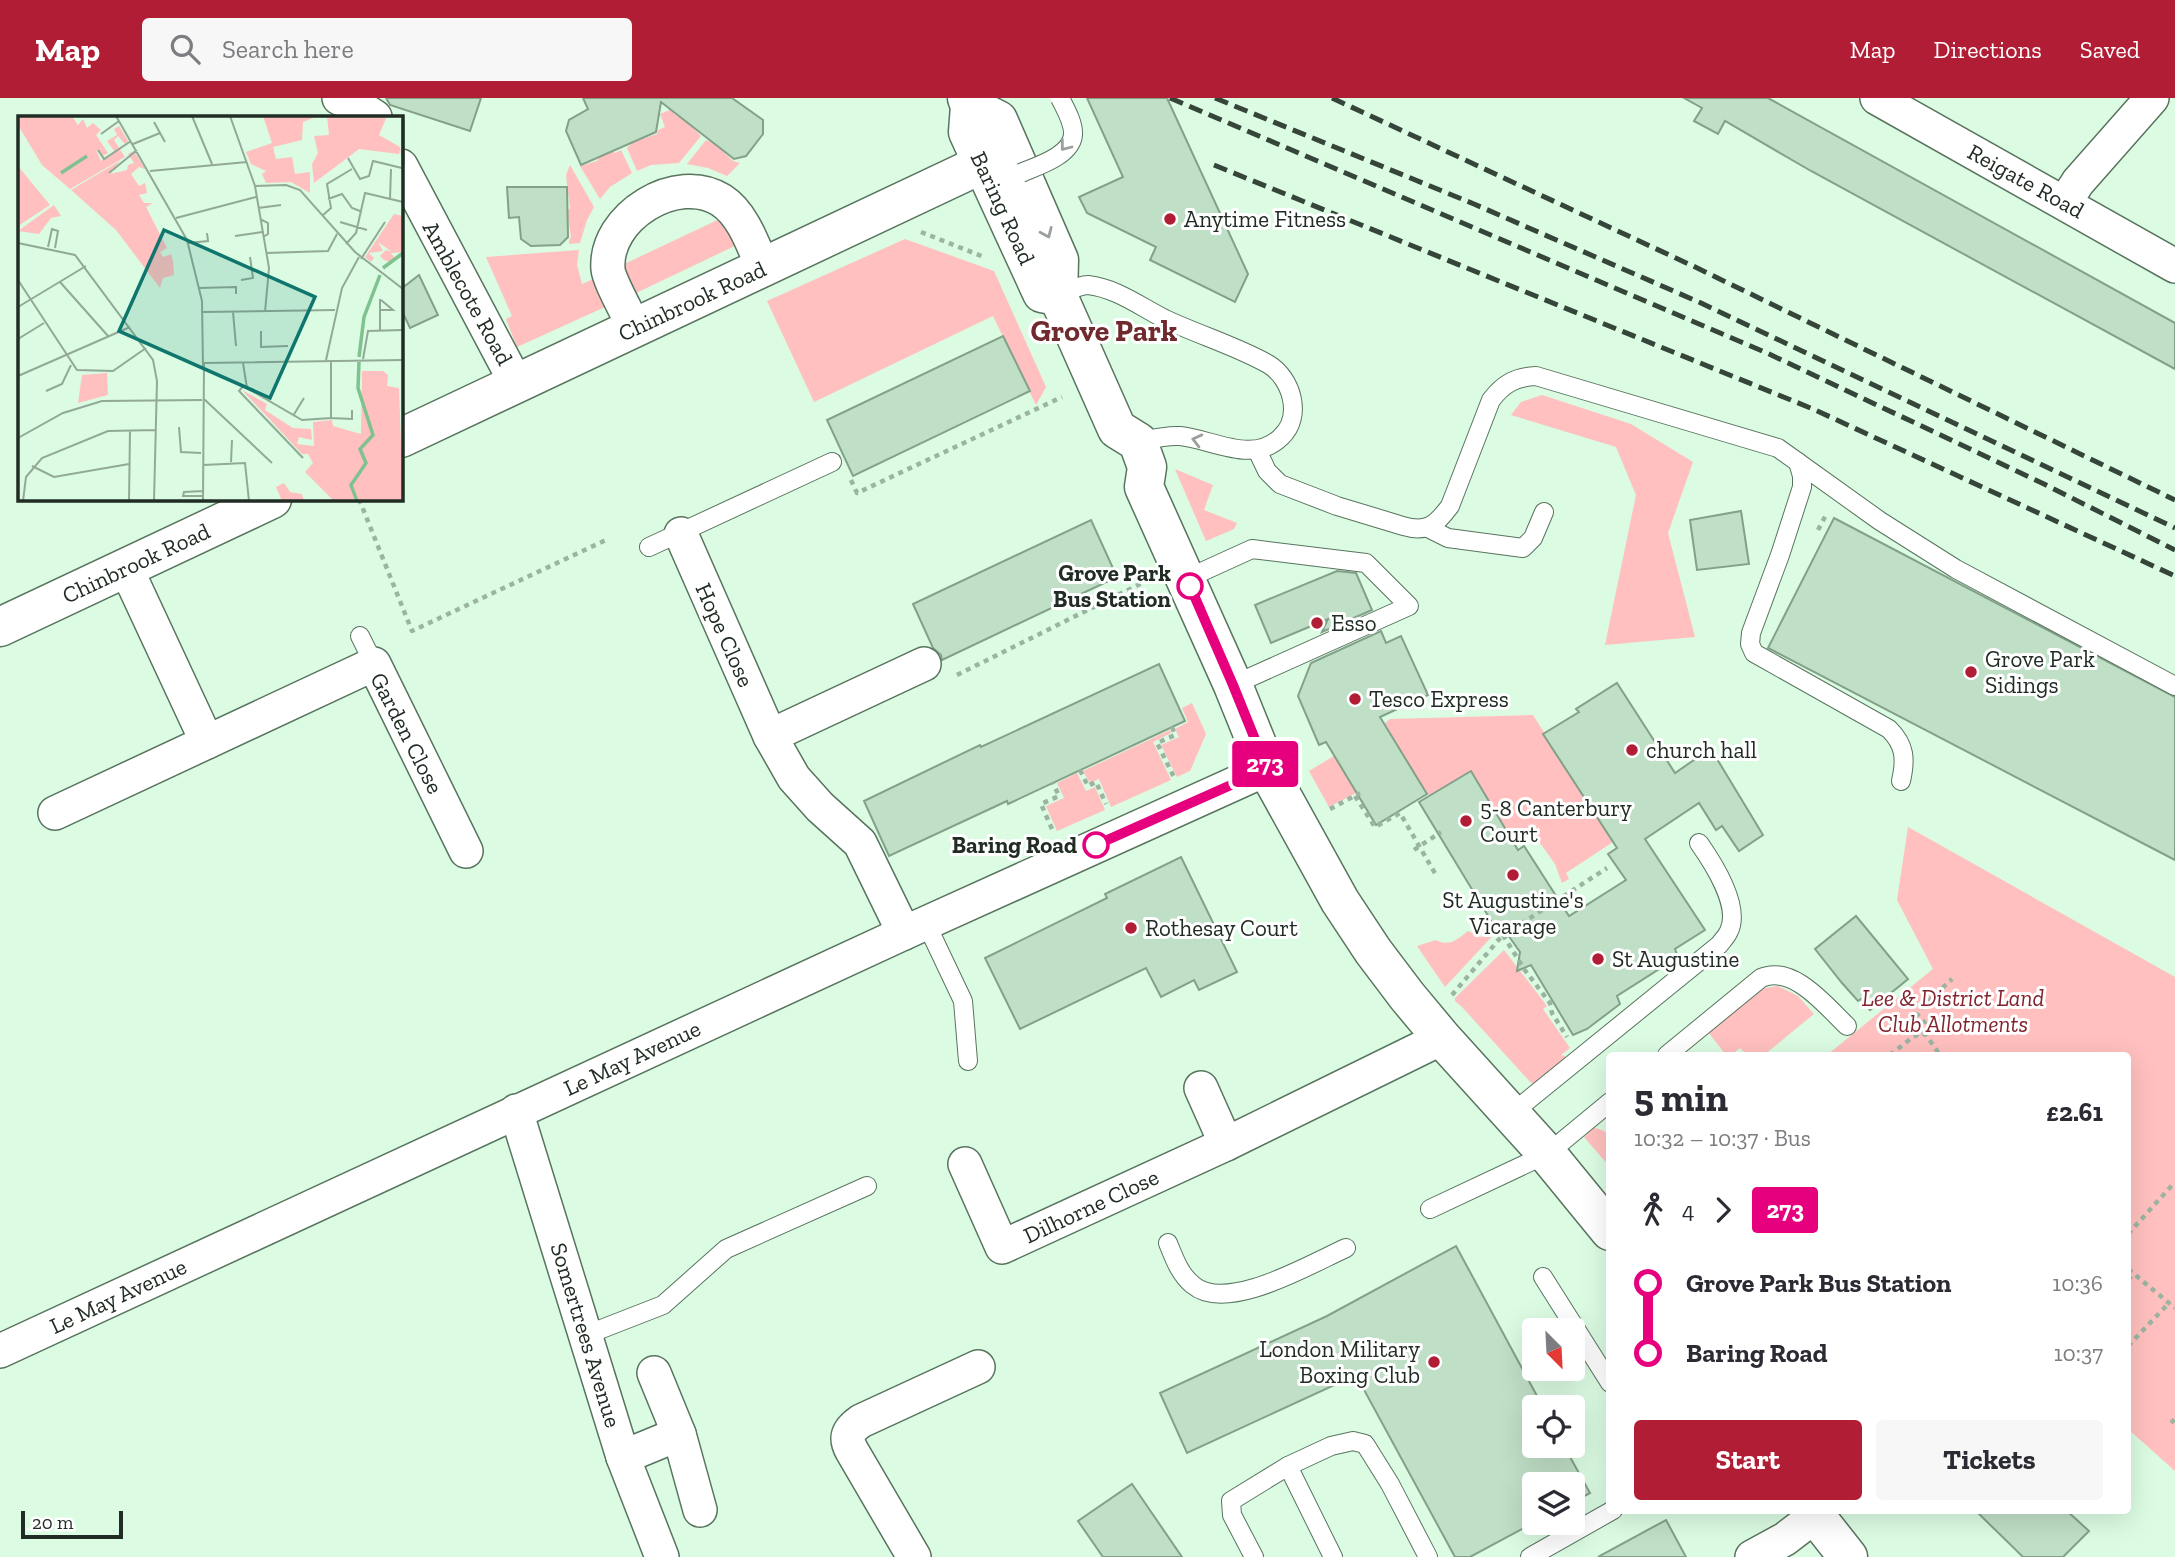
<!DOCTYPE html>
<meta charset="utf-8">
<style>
:root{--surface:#fff;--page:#f7f7f7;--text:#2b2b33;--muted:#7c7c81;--accent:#b11d34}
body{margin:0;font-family:"Zilla Slab",serif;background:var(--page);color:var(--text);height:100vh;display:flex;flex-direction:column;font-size:26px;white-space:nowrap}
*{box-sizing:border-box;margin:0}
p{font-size:23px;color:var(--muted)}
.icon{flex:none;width:38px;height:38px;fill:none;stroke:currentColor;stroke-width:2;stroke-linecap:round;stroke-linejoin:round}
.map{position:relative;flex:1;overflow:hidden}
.details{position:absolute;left:1606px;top:954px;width:525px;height:462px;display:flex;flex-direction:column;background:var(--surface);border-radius:7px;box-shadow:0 7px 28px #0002}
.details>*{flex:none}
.badge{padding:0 14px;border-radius:5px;font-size:24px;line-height:46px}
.needle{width:46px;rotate:156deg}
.controls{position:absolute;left:1522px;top:1220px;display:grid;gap:14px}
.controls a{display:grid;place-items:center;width:63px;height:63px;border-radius:7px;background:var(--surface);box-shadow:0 7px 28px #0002;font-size:35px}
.scale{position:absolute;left:21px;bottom:18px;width:102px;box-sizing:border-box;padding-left:7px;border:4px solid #212d24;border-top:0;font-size:19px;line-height:24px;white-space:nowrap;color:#212d24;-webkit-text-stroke:5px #fff;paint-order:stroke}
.map>.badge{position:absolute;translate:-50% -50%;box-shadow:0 0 0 4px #fff}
.legs{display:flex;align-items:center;gap:10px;height:77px;padding:0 28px;font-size:23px}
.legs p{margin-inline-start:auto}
.overview{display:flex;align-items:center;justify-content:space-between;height:119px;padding:0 28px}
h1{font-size:38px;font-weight:700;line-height:52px}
.primary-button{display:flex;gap:14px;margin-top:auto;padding:14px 28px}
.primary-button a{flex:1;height:80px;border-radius:7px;background:var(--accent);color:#fff;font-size:28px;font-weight:700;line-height:80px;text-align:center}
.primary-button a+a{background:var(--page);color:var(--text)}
ul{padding:0 28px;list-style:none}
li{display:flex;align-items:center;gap:24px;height:70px;font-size:26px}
li i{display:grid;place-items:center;width:10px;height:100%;margin:0 9px;background:currentColor}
li i::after{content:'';width:18px;height:18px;margin:-9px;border:5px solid;border-radius:50%;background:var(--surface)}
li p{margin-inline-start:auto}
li:first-child i{background:linear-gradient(#0000 50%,currentColor 0)}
li:last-child i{background:linear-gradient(currentColor 50%,#0000 0)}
header{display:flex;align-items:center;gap:42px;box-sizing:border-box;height:98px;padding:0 35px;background:var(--accent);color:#fff}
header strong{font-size:33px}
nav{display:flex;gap:38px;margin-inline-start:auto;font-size:24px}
.search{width:490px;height:63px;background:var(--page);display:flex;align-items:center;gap:18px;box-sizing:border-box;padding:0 24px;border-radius:7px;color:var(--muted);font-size:26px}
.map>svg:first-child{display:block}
.green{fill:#ffc0bf}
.building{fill:#c0dfc7;stroke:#83a089;stroke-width:2}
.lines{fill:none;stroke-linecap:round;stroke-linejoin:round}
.lane-casing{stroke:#58745e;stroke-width:20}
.street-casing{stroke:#58745e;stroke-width:36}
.secondary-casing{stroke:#58745e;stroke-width:41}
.primary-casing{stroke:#58745e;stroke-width:41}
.path{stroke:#9bb4a1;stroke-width:4.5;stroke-dasharray:5 5;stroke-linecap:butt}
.lane{stroke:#fff;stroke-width:18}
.street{stroke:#fff;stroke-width:33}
.secondary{stroke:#fff;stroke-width:38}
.primary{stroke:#fff;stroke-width:38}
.rail{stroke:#36453a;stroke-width:5;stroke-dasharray:14 7;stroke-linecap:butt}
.lane-bridge-casing{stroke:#58745e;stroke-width:20;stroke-linecap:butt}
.lane-bridge{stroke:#fff;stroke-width:18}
.oneway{stroke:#9ba09c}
.line-1-casing{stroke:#fff;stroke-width:16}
.line-1{stroke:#e6007e;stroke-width:10}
.poi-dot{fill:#b11d34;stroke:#fff;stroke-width:2.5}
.stop-1-dot{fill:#fff;stroke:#e6007e;stroke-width:3.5}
.labels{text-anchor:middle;stroke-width:6;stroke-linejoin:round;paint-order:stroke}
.street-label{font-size:23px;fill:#212d24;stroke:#fff}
.poi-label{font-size:23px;fill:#212d24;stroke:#fff;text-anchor:start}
.stop-label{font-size:23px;font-weight:bold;fill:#212d24;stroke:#fff;text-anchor:end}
.park-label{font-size:23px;font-style:italic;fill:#81222c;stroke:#fff}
.district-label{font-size:30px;font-weight:bold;fill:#702a2e;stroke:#fff}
.inset-river{fill:none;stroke:#7fc290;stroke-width:3.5}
.inset-road{fill:none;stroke:#91a996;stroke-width:2}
.view{fill:#0f766e;fill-opacity:0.15;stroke:#0f766e;stroke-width:3.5}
.inset-edge{fill:none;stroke:#212d24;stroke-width:3.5}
</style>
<header>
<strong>Map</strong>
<div class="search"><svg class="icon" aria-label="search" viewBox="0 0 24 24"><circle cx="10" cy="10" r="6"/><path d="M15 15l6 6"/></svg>Search here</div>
<nav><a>Map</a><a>Directions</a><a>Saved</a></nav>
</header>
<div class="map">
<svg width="2175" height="1459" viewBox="0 0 2175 1459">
<rect width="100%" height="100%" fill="#dbfbe2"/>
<g class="green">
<polygon points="672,11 674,16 686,23 701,38 679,65 651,67 637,73 627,50 633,44 657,36 658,32 665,29 660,16"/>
<polygon points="706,42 714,45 733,63 740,65 727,78 708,70 687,66"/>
<polygon points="621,52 632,75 610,89 600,101 580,68 597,63 599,59 612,53 615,55"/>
<polygon points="570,67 594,109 587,122 580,145 569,146 569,142 571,139 567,113 570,110 566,77"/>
<polygon points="728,117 741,145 634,196 620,168"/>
<polygon points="905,141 994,173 1046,289 1036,307 993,218 814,304 767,203"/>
<polygon points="579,152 577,167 582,186 602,177 616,204 517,249 506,221 512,218 486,159"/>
<polygon points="1542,297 1631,326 1693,364 1668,435 1695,539 1605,547 1636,397 1616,349 1511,317 1521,304"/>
<polygon points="1175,371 1213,387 1204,412 1237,425 1234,431 1206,443"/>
<polygon points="1192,605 1206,636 1190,673 1177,679 1161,647 1179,639 1175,631 1188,624 1182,610"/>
<polygon points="1533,617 1613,744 1566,775 1569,781 1562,785 1555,766 1530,731 1507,746 1508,734 1494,712 1427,696 1414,674 1409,676 1404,658 1385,625 1390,621"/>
<polygon points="1170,632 1171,635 1153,644 1171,682 1111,709 1099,681 1090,685 1083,673"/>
<polygon points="1342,653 1339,666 1356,695 1329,709 1309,673"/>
<polygon points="1077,675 1086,693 1095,689 1105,712 1057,733 1046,708 1064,700 1057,685"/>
<polygon points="1908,729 2175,879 2175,1373 2128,1331 2128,957 1827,957 1933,871 1897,802"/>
<path d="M1493,825L1498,832L1445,889L1417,848L1436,842C1449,849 1457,842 1468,833L1481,839L1492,832L1489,828Z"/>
<polygon points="1504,852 1547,908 1543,911 1570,950 1561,957 1565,958 1565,962 1539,985 1531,985 1462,909 1455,903 1455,900"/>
<polygon points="1778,888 1798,898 1814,916 1764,957 1747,957 1740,950 1731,957 1726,957 1708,934 1759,891"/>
<path d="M1594,1030C1617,1033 1610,1051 1610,1069L1584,1039Z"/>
</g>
<g class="building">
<polygon points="386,0 481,0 470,33 390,7"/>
<polygon points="583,0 732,0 763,22 763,36 746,58 734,61 661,4 656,34 581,67 566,33 569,22 588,11"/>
<polygon points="1087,0 1167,0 1248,176 1235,204 1150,162 1156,149 1087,115 1079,99 1123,79"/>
<polygon points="1684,0 1768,0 2175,225 2175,271 1811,73 1725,23 1718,36 1694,23 1702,10"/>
<polygon points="507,89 567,89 568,139 560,147 531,148 521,141 519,119 509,120"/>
<polygon points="419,177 438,217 410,230 401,211 401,191"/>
<polygon points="1003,238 1030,293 853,378 827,322"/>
<polygon points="1741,413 1749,466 1697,472 1690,422"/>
<polygon points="1834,420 2175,599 2175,762 1768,550"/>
<polygon points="1091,422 1117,479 942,562 941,557 933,550 913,506"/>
<polygon points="1337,473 1356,475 1372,512 1322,534 1328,521 1271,545 1255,507"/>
<polygon points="1381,533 1386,545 1401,538 1428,597 1380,619 1427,696 1376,727 1326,644 1319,647 1298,598 1311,565"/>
<polygon points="1159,566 1185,623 1008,706 1007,703 889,758 864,703 980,647 981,649"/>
<polygon points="1617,585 1675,675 1707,653 1711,658 1714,656 1763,737 1739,753 1722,728 1716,732 1699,705 1645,741 1705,832 1675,851 1678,859 1617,898 1620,906 1587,931 1573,937 1531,867 1517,873 1520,854 1498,823 1493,826 1419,704 1471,673 1518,752 1524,748 1569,818 1626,782 1608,756 1617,750 1543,636 1579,614 1576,611"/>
<polygon points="1181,759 1237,874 1199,892 1194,882 1161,899 1146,870 1020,931 985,860 1107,800 1105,796"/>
<polygon points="1856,818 1908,881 1870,912 1861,901 1858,903 1842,885 1815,851"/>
<polygon points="1456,1148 1543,1309 1535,1309 1535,1348 1564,1348 1590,1395 1573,1404 1573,1386 1535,1386 1535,1424 1470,1459 1455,1459 1356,1277 1187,1355 1160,1295 1327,1218"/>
<polygon points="1132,1386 1182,1459 1103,1459 1078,1423"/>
<polygon points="1975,1412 2066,1412 2089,1433 2063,1459 2023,1459"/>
<polygon points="1666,1422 1686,1459 1598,1459"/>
</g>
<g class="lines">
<g class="lane-casing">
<g id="lane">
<path d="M1058,198C1067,194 1078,187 1088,187C1116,190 1141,209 1165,221C1199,237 1236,248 1268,266C1292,280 1303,319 1281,339C1253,367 1212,341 1180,338C1165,337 1152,341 1138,344"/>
<path d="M1257,352L1267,373L1280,386L1337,408L1403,428C1427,435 1436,427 1450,408L1491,302C1504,285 1516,279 1536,278L1778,350L1880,423L1956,471L2175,588"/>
<path d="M1798,364L1802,378V389L1780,457L1751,535L1750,546L1754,555L1889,631C1905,647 1906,661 1901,683"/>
<polyline points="1428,430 1448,440 1523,450 1533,440 1544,414"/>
<polyline points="649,449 832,364"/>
<polyline points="1186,481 1252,451 1366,465 1409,508 1233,587"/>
<polyline points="360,538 374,566"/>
<polyline points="926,825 963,903 968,963"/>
<path d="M1667,957L1761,880C1793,866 1826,908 1847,928"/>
<path d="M1511,1016L1719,847C1722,843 1727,838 1729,833C1741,808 1713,765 1699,745"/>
<polyline points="1430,1111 1547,1056 1610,1004"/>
<path d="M1168,1145C1174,1160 1180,1177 1193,1187C1227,1216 1312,1165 1346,1150"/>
<polyline points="1543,1179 1610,1285"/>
<polyline points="586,1237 663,1207 726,1151 867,1088"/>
<polyline points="1254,1459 1232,1417 1231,1403 1288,1368"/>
<polyline points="1333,1459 1288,1368 1331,1348 1353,1343 1365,1346 1390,1386 1428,1459"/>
<polyline points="1530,1459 1613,1412"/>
</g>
</g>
<g class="street-casing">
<g id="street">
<polyline points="339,0 357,7 375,19"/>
<polyline points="1877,0 2175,168"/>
<polyline points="401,68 516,285"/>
<polyline points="2065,104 2078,84 2152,0"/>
<path d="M634,230C629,217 609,183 608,171C604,119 677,74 721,102C743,116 753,147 763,170"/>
<polyline points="681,436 770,638 794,680 820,709 860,745 904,835"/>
<polyline points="126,470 207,644"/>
<polyline points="770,638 924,566"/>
<polyline points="55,715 374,566 466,753"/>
<polyline points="1201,990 1226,1046"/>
<polyline points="516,1013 623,1359 662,1459"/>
<polyline points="965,1066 1002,1149 1226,1046 1442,940"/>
<polyline points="0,1253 904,835 1267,671"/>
<polyline points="654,1275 679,1336 700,1412"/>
<polyline points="623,1359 679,1336"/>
<path d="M914,1459L852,1353C844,1339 848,1332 861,1323L978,1269"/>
<polyline points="1752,1459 1785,1441 1815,1418"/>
</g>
</g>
<g class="secondary-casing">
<g id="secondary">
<polyline points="401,340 982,66"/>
<polyline points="0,529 272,401"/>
</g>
</g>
<g class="primary-casing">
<g id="primary">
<polyline points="967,0 970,8 968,34 1042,195 1058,198"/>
<polyline points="970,8 998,22 1059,162 1058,198 1117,331 1138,344 1147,369 1144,389 1233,587 1267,671 1340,803 1373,853 1407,898 1442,940 1547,1056 1610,1133"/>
<polyline points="1811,1412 1848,1459"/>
</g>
</g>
<g class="path">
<polyline points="921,134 984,159"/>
<polyline points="851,382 857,395 1062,299"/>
<polyline points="359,401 412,533 608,441"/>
<polyline points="1818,432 1827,415"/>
<polyline points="957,577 1146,483"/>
<polyline points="1172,629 1175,637 1157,645 1174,679"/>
<polyline points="1080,672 1088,688 1096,684 1106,706"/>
<polyline points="1355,698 1375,729 1400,715 1436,777"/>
<polyline points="1330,711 1360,695"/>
<polyline points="1052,731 1041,706 1059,698 1053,685"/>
<polyline points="1414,752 1441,734"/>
<polyline points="1503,837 1524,871 1550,905 1552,915 1567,939"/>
<polyline points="1452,897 1501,839 1607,770"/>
<polyline points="1921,935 1925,929 1925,925 1917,916 1919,912 1952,881"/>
<polyline points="1890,957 1913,939 1921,935 1926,937 1940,957"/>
<polyline points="2128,1136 2175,1084"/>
<polyline points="2128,1171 2175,1210"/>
<polyline points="2128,1182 2134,1175"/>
<polyline points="2128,1248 2169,1205"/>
<polyline points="2171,1325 2175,1321"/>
</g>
<use href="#lane" class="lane"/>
<use href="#street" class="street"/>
<use href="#secondary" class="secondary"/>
<use href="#primary" class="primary"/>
<g class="rail">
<polyline points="1170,0 1767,255 2044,386 2175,452"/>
<polyline points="1215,0 1474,106 1701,205 2175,430"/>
<polyline points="1332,0 1693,168 2175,402"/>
<polyline points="1214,67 1813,311 2175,478"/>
</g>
<g class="lane-bridge-casing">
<path id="lane-bridge" d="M1021,75C1037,68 1071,58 1073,37C1074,25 1065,10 1060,0"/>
</g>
<use href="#lane-bridge" class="lane-bridge"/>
</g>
<defs><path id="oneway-chevron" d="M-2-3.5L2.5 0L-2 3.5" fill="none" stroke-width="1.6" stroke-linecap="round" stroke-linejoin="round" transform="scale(1.75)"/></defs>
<g class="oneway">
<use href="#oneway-chevron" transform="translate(1065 48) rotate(128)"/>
<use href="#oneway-chevron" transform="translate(1047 135) rotate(66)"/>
<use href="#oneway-chevron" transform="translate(1197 342) rotate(-166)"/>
</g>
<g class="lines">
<g class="line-1-casing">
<polyline id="line-1" points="1096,747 1267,671 1233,587 1190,488"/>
</g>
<use href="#line-1" class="line-1"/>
</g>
<g class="poi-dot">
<circle cx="1170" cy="121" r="7"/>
<circle cx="1317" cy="525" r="7"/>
<circle cx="1971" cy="574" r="7"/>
<circle cx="1355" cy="601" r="7"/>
<circle cx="1632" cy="652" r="7"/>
<circle cx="1466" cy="723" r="7"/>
<circle cx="1513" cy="777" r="7"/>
<circle cx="1131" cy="830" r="7"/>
<circle cx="1598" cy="861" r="7"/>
<circle cx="1434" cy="1264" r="7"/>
</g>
<g class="stop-1-dot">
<circle cx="1190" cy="488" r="12"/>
<circle cx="1096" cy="747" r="12"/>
</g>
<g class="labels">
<g class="street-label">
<text transform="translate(2026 83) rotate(29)" y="8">Reigate Road</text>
<text transform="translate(1003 110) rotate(65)" y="8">Baring Road</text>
<text transform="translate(468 195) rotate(61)" y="8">Amblecote Road</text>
<text transform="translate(692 203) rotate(-25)" y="8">Chinbrook Road</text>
<text transform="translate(136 465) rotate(-25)" y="8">Chinbrook Road</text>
<text transform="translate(725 537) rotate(66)" y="8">Hope Close</text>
<text transform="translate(407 635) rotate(63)" y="8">Garden Close</text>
<text transform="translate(632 960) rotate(-25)" y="8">Le May Avenue</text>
<text transform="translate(1091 1108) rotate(-25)" y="8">Dilhorne Close</text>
<text transform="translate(118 1198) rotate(-25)" y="8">Le May Avenue</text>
<text transform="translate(586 1237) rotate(73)" y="8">Somertrees Avenue</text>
</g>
<g class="poi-label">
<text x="1184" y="129">Anytime Fitness</text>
<text x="1331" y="533">Esso</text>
<text x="1985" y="569">Grove Park<tspan x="1985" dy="26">Sidings</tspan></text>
<text x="1369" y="609">Tesco Express</text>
<text x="1646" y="660">church hall</text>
<text x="1480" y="718">5-8 Canterbury<tspan x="1480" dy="26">Court</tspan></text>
<text x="1513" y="810" text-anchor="middle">St Augustine's<tspan x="1513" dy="26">Vicarage</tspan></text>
<text x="1145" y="838">Rothesay Court</text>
<text x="1612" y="869">St Augustine</text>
<text x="1420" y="1259" text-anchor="end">London Military<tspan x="1420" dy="26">Boxing Club</tspan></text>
</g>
<g class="stop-label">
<text x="1171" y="483">Grove Park<tspan x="1171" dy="26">Bus Station</tspan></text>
<text x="1077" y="755">Baring Road</text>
</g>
<g class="park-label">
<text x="1953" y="908">Lee &amp; District Land<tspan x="1953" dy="26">Club Allotments</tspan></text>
</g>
<g class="district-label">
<text x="1104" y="243">Grove Park</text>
</g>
</g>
<g transform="translate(18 18)">
<rect width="385" height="385" fill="#dbfbe2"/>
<path d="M0,0H54L60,9L65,3L69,12L75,7L83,14L78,19L90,37L85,40L78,34L83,45L97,36L89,25L99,19L96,13L101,10L110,25L107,28L100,20L96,24L107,41L52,73L24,49L0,9ZM245,0H300L285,6L284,24L255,31L258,43L274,41L277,58L292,56V77L273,66L248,67L244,58L248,55L233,48L228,36L254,27ZM309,0H369L361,19L382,31L385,48L382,34L381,38L341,33L296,67L294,48L300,37L296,20L311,19ZM116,35L127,53L121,51L113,58L121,70L127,67L129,77L121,79L126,87H135L128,91L149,132L142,136L145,141L153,138L155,145L156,159L145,162L142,172L98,114L53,74L102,45L92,58L109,54L110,49L99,53L116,47L110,38ZM0,50L32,89L0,110ZM36,89L43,100L33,102L21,118L0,115ZM376,98L385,100V136L373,137L377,142L372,146L366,144L362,140L368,134L374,136L360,126L365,135L351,137L356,142L353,146L347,141ZM344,255H365L370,259L369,270L381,272L385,385H316L287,356L295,347L290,338H284L224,274L249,288L247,294L275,312L293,313L294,324L281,321L279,328L296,330L295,306L314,304L315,310L343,318ZM89,257L90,279L60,287L64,259ZM266,367L272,376L284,378L286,385H264L258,371Z" fill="#ffc0bf"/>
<path class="inset-river" d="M385,4V49M43,57L69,40M365,152L385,137M341,241L346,201L362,159M339,385L333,369L348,347L342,333L355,319L340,272L341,246"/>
<path class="inset-road" d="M98,0L169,124L184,185L185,251M174,0L194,48M212,0L237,70L251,152L247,196M136,6L147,26M83,18L101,5M115,28L142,17M80,34L86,43L113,25M330,42L342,63L351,60L355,45L384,52M132,55L229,46M91,57L119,34M237,70L268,69L282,74L337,136L385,173M310,83L324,78L334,92L342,95M372,83L373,53M240,92L263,89M305,99L313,92L309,68L334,53M158,102L238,81M242,103L250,107V118L245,121M322,106L349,114M217,120L244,116M0,127L57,139L135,244L139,265L136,385M170,127L190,125L189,117M328,128L338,117L347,77L385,86M30,131L34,113L40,115L37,132M248,137L310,135L319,118M343,143L367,106M0,164L59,254L95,255L128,232M223,164L235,162L232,141M42,166L90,220M181,172L218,171V178M0,191L68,150M362,194H375L363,184M185,196L317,194M215,196L218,230M362,214V183M243,215V231L270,230M0,223L26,207M345,243L350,215L385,214M308,244L324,172L341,141M186,247L385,244M225,247L229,272L284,304L313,302V244M0,260L112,211M226,269L221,275L285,342M28,275L44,268L53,249M186,283L254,347M275,300L286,282M313,302L334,303V294M161,311L163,336L183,337M0,322L45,297L84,285L184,284M213,346L214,324M185,349L227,347L231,385M14,350L36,361L111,348M185,375L166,376L165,380H185M5,385L8,361L24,342L90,315L138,314M111,385L112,314M185,385L186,247"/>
<path class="view" d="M146,114L297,181L252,282L101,215Z"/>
<rect width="385" height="385" class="inset-edge"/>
</g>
</svg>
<div class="controls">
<a><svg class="needle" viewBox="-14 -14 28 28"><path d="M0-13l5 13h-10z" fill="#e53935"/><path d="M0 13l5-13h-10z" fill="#7c7c81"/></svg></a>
<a><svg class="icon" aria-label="locate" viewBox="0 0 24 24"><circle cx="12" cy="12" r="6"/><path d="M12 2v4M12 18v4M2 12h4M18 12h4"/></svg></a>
<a><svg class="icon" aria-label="layers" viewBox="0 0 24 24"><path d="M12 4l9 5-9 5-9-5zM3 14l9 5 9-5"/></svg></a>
</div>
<div class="scale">20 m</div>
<b class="badge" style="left:1265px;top:666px;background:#e6007e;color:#fff">273</b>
<section class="details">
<div class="overview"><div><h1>5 min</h1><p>10:32 – 10:37 · Bus</p></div><b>£2.61</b></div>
<div class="legs"><svg class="icon" aria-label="walk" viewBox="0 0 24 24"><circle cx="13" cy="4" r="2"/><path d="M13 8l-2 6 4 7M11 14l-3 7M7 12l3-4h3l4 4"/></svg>4<svg class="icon" aria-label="forward" viewBox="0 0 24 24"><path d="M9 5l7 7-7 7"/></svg><b class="badge" style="background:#e6007e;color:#fff">273</b></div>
<ul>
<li><i style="color:#e6007e"></i><b>Grove Park Bus Station</b><p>10:36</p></li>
<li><i style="color:#e6007e"></i><b>Baring Road</b><p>10:37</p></li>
</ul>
<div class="primary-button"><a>Start</a><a>Tickets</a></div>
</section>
</div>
